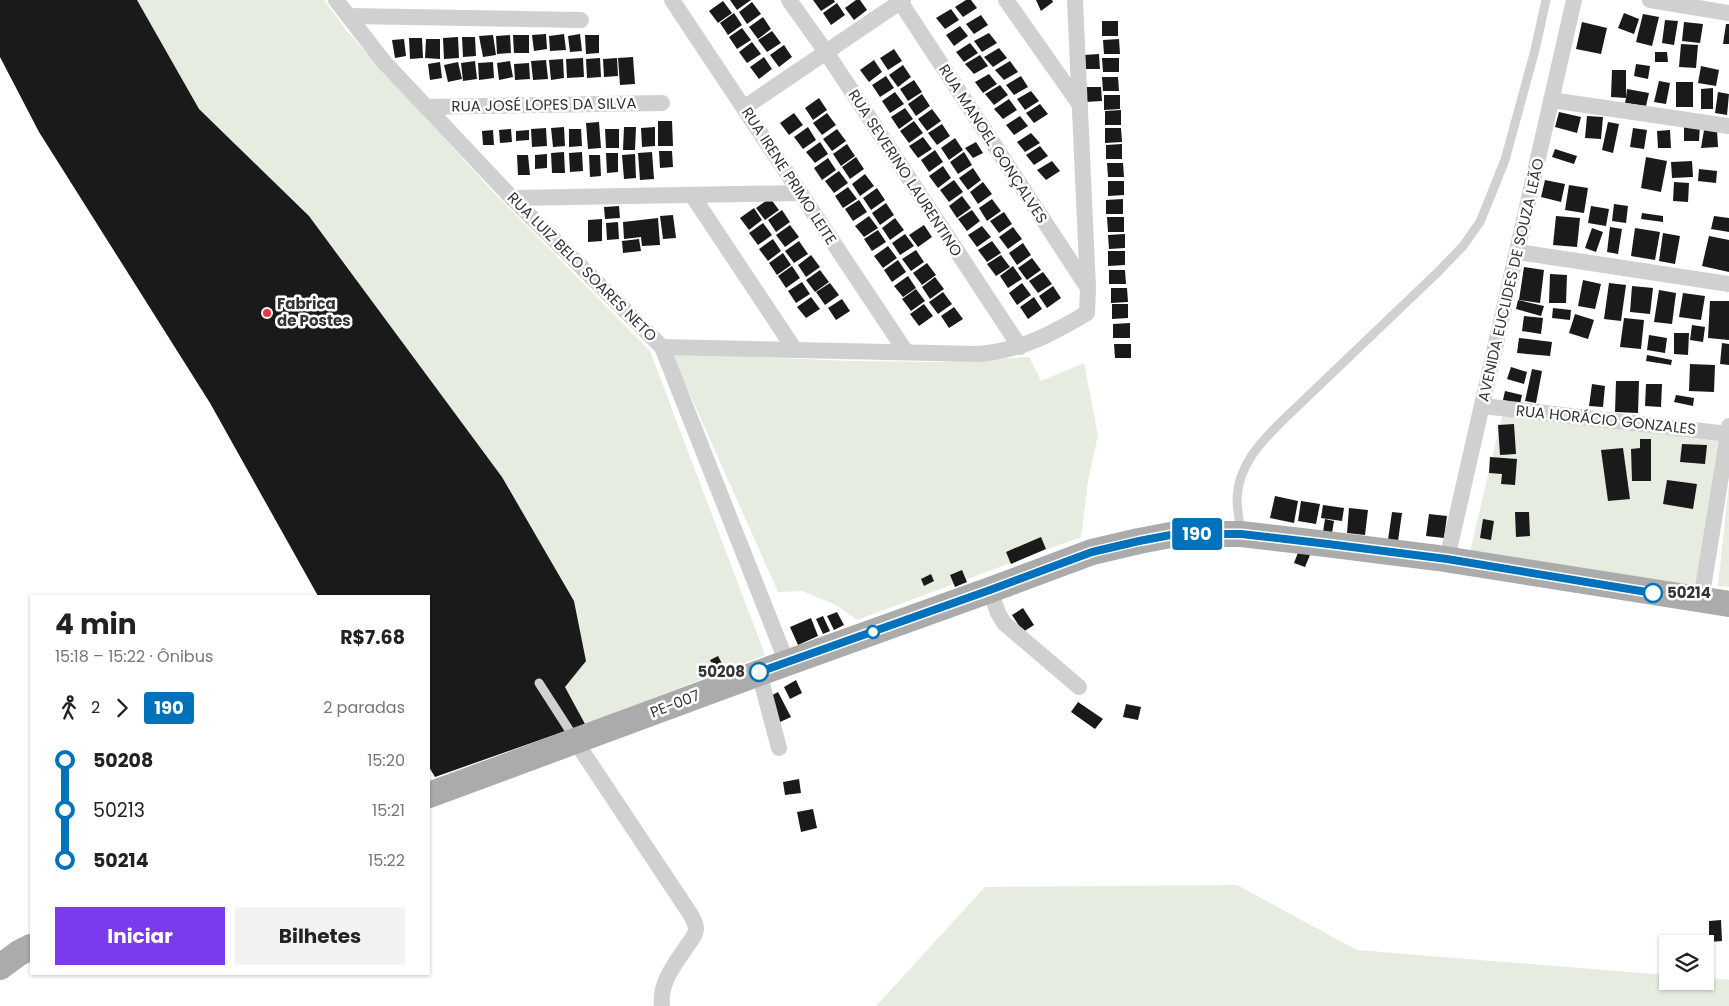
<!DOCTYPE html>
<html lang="pt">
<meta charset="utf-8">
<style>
:root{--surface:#fff;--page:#f2f2f2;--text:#222;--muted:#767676;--accent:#7c3aed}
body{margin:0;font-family:Poppins,sans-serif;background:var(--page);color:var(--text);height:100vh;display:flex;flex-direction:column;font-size:19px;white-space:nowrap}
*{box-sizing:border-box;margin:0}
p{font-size:16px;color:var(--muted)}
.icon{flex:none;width:28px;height:28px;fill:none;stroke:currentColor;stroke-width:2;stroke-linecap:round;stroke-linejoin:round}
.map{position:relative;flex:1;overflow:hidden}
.panel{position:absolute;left:30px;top:595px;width:400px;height:380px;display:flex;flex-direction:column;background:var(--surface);border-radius:0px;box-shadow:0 1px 4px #0004}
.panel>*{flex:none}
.badge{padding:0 10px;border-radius:4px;font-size:18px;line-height:32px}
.buttons{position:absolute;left:1659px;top:935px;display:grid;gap:10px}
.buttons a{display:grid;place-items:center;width:55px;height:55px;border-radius:0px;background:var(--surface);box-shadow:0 1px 4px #0004;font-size:25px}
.map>.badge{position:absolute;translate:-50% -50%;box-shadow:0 0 0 2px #fff}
.legs{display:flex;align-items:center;gap:8px;height:55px;padding:0 25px;font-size:16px}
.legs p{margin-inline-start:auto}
.summary{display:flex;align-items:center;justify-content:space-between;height:85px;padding:0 25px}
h1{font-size:28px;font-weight:700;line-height:38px}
.action{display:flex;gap:10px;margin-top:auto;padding:10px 25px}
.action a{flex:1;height:58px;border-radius:0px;background:var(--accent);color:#fff;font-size:20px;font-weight:700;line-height:58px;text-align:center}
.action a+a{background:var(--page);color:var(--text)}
ul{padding:0 25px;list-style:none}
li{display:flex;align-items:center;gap:18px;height:50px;font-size:19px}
li i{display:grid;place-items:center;width:8px;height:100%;margin:0 6px;background:currentColor}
li i::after{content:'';width:12px;height:12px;margin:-6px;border:4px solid;border-radius:50%;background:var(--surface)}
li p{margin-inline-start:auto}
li:first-child i{background:linear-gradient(#0000 50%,currentColor 0)}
li:last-child i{background:linear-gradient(currentColor 50%,#0000 0)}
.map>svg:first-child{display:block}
.green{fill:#e6ecdf}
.building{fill:#1a1a1a}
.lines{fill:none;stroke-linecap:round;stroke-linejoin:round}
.service{stroke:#d0d0d0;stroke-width:9}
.minor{stroke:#d0d0d0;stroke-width:16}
.primary{stroke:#ababab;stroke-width:26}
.line-1-casing{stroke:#fff;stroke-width:11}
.line-1{stroke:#0072bc;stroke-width:8}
.poi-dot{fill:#e63946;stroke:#fff;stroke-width:2}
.stop-1-dot{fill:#fff;stroke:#0072bc;stroke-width:2.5}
.labels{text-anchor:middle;stroke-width:5;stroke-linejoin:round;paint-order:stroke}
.street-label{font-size:15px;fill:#333;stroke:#fff}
.poi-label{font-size:15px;font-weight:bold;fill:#333;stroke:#fff;text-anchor:start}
.stop-label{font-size:15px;font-weight:bold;fill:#333;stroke:#fff;text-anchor:start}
</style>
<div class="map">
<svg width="1729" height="1006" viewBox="0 0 1729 1006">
<rect width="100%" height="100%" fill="#fff"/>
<g class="green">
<polygon points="137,0 324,0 346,30 495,194 650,351 765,655 585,724 565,687 586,661 574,601 502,477 309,216 199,109"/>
<polygon points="672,354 852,361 943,362 1029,357 1041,381 1084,363 1098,435 1088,481 1081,537 857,620 836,605 802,591 778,592"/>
<polygon points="1502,416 1718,441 1696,590 1470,552"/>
<polygon points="1729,484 1729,587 1718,586"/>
<polygon points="1237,885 1357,950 1667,975 1668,981 1705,981 1705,978 1729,980 1729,1006 876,1006 985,887"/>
</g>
<g class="building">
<polygon points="0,0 137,0 199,109 309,216 502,477 574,601 586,661 565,687 585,724 435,777 429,767 429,596 318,596 210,403 39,132 0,57"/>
<polygon points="730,0 751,0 737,10"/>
<polygon points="813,0 834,0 835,2 821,11"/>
<polygon points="856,0 860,0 867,10 854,20 845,8"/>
<polygon points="966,0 971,0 977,8 963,17 955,7"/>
<polygon points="1036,0 1052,0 1053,2 1041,11"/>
<polygon points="723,1 732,13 718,23 709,11"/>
<polygon points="752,2 761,14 747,24 739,12"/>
<polygon points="837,3 845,15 831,25 823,13"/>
<polygon points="951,9 959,20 945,29 936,18"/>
<polygon points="734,13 742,25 728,35 720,23"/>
<polygon points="1624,13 1639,19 1634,34 1618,28"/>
<polygon points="1643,14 1659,17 1652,46 1636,42"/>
<polygon points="981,15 988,25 974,34 966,24"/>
<polygon points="763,17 771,29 758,39 749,27"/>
<polygon points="1665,20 1678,21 1674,45 1662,43"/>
<rect x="1102" y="21" width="16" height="15"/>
<polygon points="1582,22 1607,28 1601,54 1576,49"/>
<polygon points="1684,22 1703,24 1700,43 1682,41"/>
<polygon points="1726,24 1729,24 1729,44 1723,44"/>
<polygon points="960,26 968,36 954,46 946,35"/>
<polygon points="742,28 751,40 737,49 729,37"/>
<polygon points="772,31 781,43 767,52 758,40"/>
<polygon points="989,33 997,43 982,52 974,41"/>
<polygon points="546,34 547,49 534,51 532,35"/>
<polygon points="564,34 566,50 550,51 549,36"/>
<polygon points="580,34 582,51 570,52 568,36"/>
<polygon points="493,35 496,55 483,57 479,36"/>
<polygon points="510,35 511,53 497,54 496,36"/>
<polygon points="513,35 529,35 529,53 514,53"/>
<polygon points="585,35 599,35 599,53 586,54"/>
<polygon points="458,37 459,58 444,59 443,38"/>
<polygon points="462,37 475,37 476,56 463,57"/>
<polygon points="409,38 422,38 423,58 410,59"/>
<polygon points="404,39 406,56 395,58 392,40"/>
<polygon points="426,39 440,39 440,59 425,58"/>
<polygon points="1119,39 1120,54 1104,54 1103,40"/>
<polygon points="752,42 761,54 747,63 739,52"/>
<polygon points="970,43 978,53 964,62 956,52"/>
<polygon points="1681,44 1698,45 1696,68 1679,67"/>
<polygon points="784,45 792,57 779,67 770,55"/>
<polygon points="999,48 1007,58 993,67 984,57"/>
<polygon points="894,49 902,61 888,70 880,58"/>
<polygon points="1655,52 1667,52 1668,62 1655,62"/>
<polygon points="1099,54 1100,69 1084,69 1083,55"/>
<polygon points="980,55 988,66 974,74 965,64"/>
<polygon points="633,57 635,84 620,85 618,58"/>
<polygon points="764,57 772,69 759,79 750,67"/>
<polygon points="583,58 584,77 567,78 566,59"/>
<polygon points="600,58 601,77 587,78 586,59"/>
<polygon points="617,58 618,76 604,77 603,59"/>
<polygon points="1102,58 1119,58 1119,72 1103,72"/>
<polygon points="563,59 564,78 551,80 549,60"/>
<polygon points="546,60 548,79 533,80 531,61"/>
<polygon points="874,60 882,72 869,82 860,70"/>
<polygon points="475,61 477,79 463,81 461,63"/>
<polygon points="510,61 513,77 499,80 497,63"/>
<polygon points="1010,61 1018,72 1004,80 995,70"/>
<polygon points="440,62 442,78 430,80 428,64"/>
<polygon points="458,62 462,79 448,82 444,65"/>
<polygon points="493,62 494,78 479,80 478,63"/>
<polygon points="529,63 530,79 515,80 514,64"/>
<polygon points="1636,64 1650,66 1648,79 1634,76"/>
<polygon points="903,65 911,77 898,87 889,75"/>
<polygon points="1701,66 1719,70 1716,86 1698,83"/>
<polygon points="1612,70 1626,70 1626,98 1627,89 1649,93 1646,106 1625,103 1626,98 1611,97"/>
<polygon points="989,74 997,84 983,93 975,82"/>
<polygon points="886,76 894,88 880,97 872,85"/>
<polygon points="1021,76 1028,87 1014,95 1006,85"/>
<polygon points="1102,77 1118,77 1119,91 1103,91"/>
<polygon points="914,80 922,92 908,101 900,89"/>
<polygon points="1659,81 1670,83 1666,104 1654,102"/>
<rect x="1676" y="82" width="17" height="25"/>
<polygon points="1000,85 1008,95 994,105 985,94"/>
<polygon points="1085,87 1101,87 1102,101 1085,102"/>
<polygon points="1713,88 1713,109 1701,109 1701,89"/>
<polygon points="1031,91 1039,101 1025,110 1017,99"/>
<polygon points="895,92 904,104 890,113 882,101"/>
<polygon points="1718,92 1729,94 1727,115 1715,113"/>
<polygon points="922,94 930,106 916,116 908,104"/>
<polygon points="1104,95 1120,95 1120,109 1104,110"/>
<polygon points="819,98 827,110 813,120 805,108"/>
<polygon points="1009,99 1017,110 1003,119 994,109"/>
<polygon points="1040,104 1048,114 1034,123 1026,113"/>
<polygon points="905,108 913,119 899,129 891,117"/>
<polygon points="932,109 941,121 927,131 918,119"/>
<polygon points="1121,110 1121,125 1105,125 1105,111"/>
<polygon points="1559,112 1581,117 1577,133 1555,127"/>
<polygon points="794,113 803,125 789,135 780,123"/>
<polygon points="827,113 836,125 822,135 813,123"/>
<polygon points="1020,116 1028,126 1014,135 1006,125"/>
<polygon points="1587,116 1603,117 1601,139 1585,138"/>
<polygon points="658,121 672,121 673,146 658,146"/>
<polygon points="914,121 923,133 909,143 900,131"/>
<polygon points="599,122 601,148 588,149 586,123"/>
<polygon points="1608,122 1619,124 1613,153 1602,150"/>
<polygon points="942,124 950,136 937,145 928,133"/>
<polygon points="1684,124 1700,125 1699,141 1684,141"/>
<polygon points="564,127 565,146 553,147 551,128"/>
<polygon points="624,127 636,127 635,150 623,150"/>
<polygon points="655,127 655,146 642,147 641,128"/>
<polygon points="808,127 816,140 803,149 794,137"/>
<polygon points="546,128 547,146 532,147 531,129"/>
<polygon points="1105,128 1121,128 1122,142 1105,143"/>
<polygon points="1633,128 1647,130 1644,149 1630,147"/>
<polygon points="511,129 512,142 500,143 499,130"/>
<polygon points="569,129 581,129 582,146 569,147"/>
<polygon points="605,129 619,129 619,148 606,148"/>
<polygon points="837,129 846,141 832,151 823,139"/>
<polygon points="493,130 494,145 483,145 482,131"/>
<polygon points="529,130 529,140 516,141 516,131"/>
<polygon points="1670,130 1671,148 1658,148 1657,131"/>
<polygon points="1704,130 1717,130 1718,147 1701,148"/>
<polygon points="1031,133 1040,143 1025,152 1017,142"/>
<polygon points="923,137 932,149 918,158 909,146"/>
<polygon points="955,138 963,150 949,160 941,148"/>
<polygon points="820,142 828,154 815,163 806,152"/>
<polygon points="976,142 983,153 973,158 965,148"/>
<polygon points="847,144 855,156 841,166 833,154"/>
<polygon points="1122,144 1122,159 1106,159 1106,145"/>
<polygon points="1040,146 1048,156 1034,165 1026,155"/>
<polygon points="1555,149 1577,156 1574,164 1552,157"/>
<polygon points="935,150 943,162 929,172 921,160"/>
<polygon points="659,151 672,151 673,167 660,168"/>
<polygon points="564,152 565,173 552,173 551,153"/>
<polygon points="582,152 583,171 570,172 569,153"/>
<polygon points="652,152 654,179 640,180 638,153"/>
<polygon points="964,152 972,165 958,174 950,162"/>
<polygon points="606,153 618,153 618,172 607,173"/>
<polygon points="547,154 547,168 535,169 535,155"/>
<polygon points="635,154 636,178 624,179 622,155"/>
<polygon points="517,155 528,155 530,175 518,175"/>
<polygon points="589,155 600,155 601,176 590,177"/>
<polygon points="856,157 864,169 850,179 842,167"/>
<polygon points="1646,157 1667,161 1661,192 1641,188"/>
<polygon points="828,158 836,170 822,180 814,168"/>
<polygon points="1052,161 1060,171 1046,180 1037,170"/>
<polygon points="1692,161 1693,177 1672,178 1671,162"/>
<polygon points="1107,163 1123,163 1124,177 1108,177"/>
<polygon points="943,166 951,178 938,188 929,176"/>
<polygon points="973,168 981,180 968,190 959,178"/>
<polygon points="1699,169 1717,171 1716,183 1698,181"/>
<polygon points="839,171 848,183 834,193 825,181"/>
<polygon points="865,174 874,186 860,196 852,184"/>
<polygon points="954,180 963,192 949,202 940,190"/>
<polygon points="1545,180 1565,184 1561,202 1541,197"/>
<polygon points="1108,181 1124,181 1124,195 1108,196"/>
<polygon points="983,182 992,194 978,204 970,192"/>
<polygon points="1674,182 1689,183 1688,202 1673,201"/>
<polygon points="1569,185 1588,188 1584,213 1565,210"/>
<polygon points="848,187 857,199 843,208 835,196"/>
<polygon points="877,188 885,200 871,210 863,198"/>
<polygon points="962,196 971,208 957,218 949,206"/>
<polygon points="770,198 779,210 765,220 756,208"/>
<polygon points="992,199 1001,211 987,221 979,208"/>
<polygon points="1123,199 1123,214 1106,214 1106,200"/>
<polygon points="859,200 867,212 853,221 845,209"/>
<polygon points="886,203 894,215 880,225 872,213"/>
<polygon points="1614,204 1628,206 1626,223 1612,221"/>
<polygon points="619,206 620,218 605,219 604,207"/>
<polygon points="1591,206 1609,209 1606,226 1588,223"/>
<polygon points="754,208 762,220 749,230 740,218"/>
<polygon points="782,210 790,222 776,232 768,220"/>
<polygon points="972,210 980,221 967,231 958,219"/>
<polygon points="1004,212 1012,224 999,233 990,221"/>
<polygon points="1642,213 1663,216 1663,222 1641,219"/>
<polygon points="673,215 676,238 663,239 660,216"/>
<polygon points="869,216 878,228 864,237 855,226"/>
<polygon points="1556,216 1580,218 1577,247 1553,245"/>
<polygon points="1714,216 1729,218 1729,232 1711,229"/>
<polygon points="1107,217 1124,217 1124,232 1108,232"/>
<polygon points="658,218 660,245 642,246 641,237 624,239 623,222"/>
<polygon points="895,218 904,230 890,240 882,228"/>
<polygon points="602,219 602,241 588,242 588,220"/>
<polygon points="618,222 619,239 607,240 606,223"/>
<polygon points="763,223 772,235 758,245 749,233"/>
<polygon points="790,225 799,237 785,247 776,235"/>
<polygon points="924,225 932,237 918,247 909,235"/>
<polygon points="982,226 991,237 977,247 968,235"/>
<polygon points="1013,227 1022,239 1008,249 999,237"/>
<polygon points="1610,227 1622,229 1618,254 1607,252"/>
<polygon points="1592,228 1603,232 1596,252 1585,248"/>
<polygon points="1635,228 1660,232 1655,260 1631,256"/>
<polygon points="878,230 886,242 872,251 864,239"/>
<polygon points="1663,233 1680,236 1675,264 1659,261"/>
<polygon points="905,234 914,246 900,255 892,243"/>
<polygon points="1125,234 1125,248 1109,249 1108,235"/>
<polygon points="1709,236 1729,240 1729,272 1702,266"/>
<polygon points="639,239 641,251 623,253 622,241"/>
<polygon points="773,239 781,251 768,261 759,249"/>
<polygon points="799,241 808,254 794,263 785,251"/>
<polygon points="992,241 1001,253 987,262 978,250"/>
<polygon points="1023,243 1031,255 1017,265 1009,253"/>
<polygon points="888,246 897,258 883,268 874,256"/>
<polygon points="916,250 924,262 911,271 902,259"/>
<polygon points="1108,251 1125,251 1125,265 1108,266"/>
<polygon points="783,253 791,265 777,275 769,263"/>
<polygon points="811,255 820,267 806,277 798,265"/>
<polygon points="1001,255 1010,267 996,276 987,264"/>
<polygon points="1032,258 1041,270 1027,280 1018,268"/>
<polygon points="898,260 906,272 892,282 884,270"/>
<polygon points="927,263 936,275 922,285 913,273"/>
<polygon points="792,266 800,278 786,288 778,276"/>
<polygon points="1013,266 1022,279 1008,288 1000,276"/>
<polygon points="1524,267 1544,270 1540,303 1519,300"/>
<polygon points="820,270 829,282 815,292 806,280"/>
<polygon points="1109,270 1125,270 1126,284 1109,284"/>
<polygon points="1043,272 1052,284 1038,293 1029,281"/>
<polygon points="1550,274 1567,275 1566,303 1549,303"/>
<polygon points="908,276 916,288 903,297 894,286"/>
<polygon points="935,277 944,289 930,299 922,287"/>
<polygon points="1583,280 1601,284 1595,309 1578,306"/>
<polygon points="802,282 810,294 796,303 788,291"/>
<polygon points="830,283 839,295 825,305 816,292"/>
<polygon points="1022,283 1031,295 1017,305 1009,293"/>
<polygon points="1609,283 1626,285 1621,321 1604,319"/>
<polygon points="1053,286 1061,298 1047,308 1039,296"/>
<polygon points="1632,286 1653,288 1650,314 1630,312"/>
<polygon points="1111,288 1127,288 1128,302 1111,303"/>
<polygon points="916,289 925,301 911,311 902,299"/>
<polygon points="1659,290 1676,293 1672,324 1654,322"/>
<polygon points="943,292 952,304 938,314 929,302"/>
<polygon points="1683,293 1705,296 1701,320 1679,317"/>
<polygon points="811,297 820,309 806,318 797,307"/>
<polygon points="1034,297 1042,309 1028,319 1020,307"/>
<polygon points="842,299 850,311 836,320 828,308"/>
<polygon points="1518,300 1544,306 1541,316 1516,309"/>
<polygon points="1710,301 1729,301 1729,340 1708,338"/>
<polygon points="924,304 933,316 919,326 910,314"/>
<polygon points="1112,304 1128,304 1128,318 1112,319"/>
<polygon points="954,307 963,319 949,328 941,316"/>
<polygon points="1553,308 1571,310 1570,320 1552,318"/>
<polygon points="1575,314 1594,320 1588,339 1569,333"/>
<polygon points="1524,316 1543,318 1541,334 1522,331"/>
<polygon points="1624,318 1644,320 1641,349 1620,347"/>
<polygon points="1130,323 1130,338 1113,338 1113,324"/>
<polygon points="1692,325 1705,327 1703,342 1690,340"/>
<polygon points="1674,333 1689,333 1688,355 1674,354"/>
<polygon points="1649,335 1667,338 1665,353 1647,350"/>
<polygon points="1519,338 1552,342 1550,356 1517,353"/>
<polygon points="1722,343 1729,344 1729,365 1720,364"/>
<polygon points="1114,344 1131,344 1131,358 1115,358"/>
<polygon points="1647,355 1672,360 1671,365 1646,361"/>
<polygon points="1690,364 1715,365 1714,392 1689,391"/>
<polygon points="1511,367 1527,372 1524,384 1507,379"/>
<polygon points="1532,369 1542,371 1536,403 1525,401"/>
<polygon points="1616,381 1639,381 1638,413 1615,412"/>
<polygon points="1592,384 1605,386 1603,407 1589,406"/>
<polygon points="1646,384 1662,384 1661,407 1645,406"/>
<polygon points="1505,391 1522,395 1520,404 1503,400"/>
<polygon points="1676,395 1694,398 1693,406 1674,402"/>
<polygon points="1514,424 1516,454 1500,455 1498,425"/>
<polygon points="1640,439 1651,439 1651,481 1632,481 1631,449 1640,448"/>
<polygon points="1682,444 1707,445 1705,464 1680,462"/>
<polygon points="1623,448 1630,499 1608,501 1601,450"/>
<polygon points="1490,457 1517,459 1515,485 1501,484 1502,474 1489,473"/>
<polygon points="1667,480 1697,484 1693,509 1663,504"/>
<polygon points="1275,496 1298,501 1294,523 1270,518"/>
<polygon points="1301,501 1320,504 1316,524 1298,521"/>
<polygon points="1323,505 1344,508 1342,521 1321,518"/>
<polygon points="1349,508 1368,510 1365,535 1347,533"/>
<polygon points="1392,512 1402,513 1398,541 1388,540"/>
<polygon points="1515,512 1529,512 1530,536 1516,537"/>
<polygon points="1429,514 1447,516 1444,538 1426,536"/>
<polygon points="1325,519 1334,521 1332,533 1323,532"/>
<polygon points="1483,519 1494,521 1491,540 1480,538"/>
<polygon points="1041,537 1046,549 1011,564 1006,552"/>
<polygon points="1299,550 1310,555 1305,567 1294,563"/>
<polygon points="962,570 967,582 955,587 950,575"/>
<polygon points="931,574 934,581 924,586 921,579"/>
<polygon points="1023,608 1034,625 1023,632 1012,615"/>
<polygon points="837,612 844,625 834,630 827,616"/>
<polygon points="823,616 830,631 823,634 816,619"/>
<polygon points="811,618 818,636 798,645 790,627"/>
<polygon points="718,656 725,669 717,673 710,660"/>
<polygon points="796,680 802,693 790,699 784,687"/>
<polygon points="778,692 791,717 778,723 769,697"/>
<polygon points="1078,702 1103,719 1095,729 1071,712"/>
<polygon points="1126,704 1141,707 1138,720 1123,717"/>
<polygon points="799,779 801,793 785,795 783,782"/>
<polygon points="813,809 817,828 801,832 797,812"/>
<polygon points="1721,920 1722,941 1709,942 1709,921"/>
</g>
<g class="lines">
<g class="service">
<path d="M1241,532C1239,520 1237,508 1237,497C1239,465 1260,443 1281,422L1439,271L1463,246L1480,222L1491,195L1505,160L1535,50L1546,0"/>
<polyline points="539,683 575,739"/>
</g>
<g class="minor">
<polyline points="336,0 384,62 512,198 662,347 787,663"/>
<polyline points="672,0 906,352"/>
<polyline points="789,0 826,52 1020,347"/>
<polyline points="899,0 1088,288"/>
<polyline points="1006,0 1080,105"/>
<polyline points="1650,0 1729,13"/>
<polyline points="348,16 581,20"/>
<polyline points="1551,100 1729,126"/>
<polyline points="426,107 662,103"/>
<polyline points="745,107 903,0"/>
<polyline points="692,195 795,350"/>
<polyline points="512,198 800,193"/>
<polyline points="1518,252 1729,284"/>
<path d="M662,347L978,354C1022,350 1050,335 1087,313L1088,288L1075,0"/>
<polyline points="1483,406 1729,434"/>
<polyline points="1447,559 1574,0"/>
<polyline points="990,590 998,613 1004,623 1079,687"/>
<polyline points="1701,601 1729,426"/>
<polyline points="759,673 779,748"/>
<path d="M576,742L691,915C693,919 696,924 696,929C696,936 690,941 687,946C675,964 659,983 662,1006"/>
</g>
<g class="primary">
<polyline points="429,795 759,673 990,590 1092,552 1139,541 1176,534 1241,534 1310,542 1438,558 1729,604"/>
<polyline points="0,967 19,953 31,947"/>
</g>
</g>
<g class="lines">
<g class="line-1-casing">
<polyline id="line-1" points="759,672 990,590 1092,552 1139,541 1176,534 1241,534 1328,544 1447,559 1653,593"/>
</g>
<use href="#line-1" class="line-1"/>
</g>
<circle class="poi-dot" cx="267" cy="313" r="5"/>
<g class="stop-1-dot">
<circle cx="1653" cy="593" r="9"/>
<circle cx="873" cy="632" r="6"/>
<circle cx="759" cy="672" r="9"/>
</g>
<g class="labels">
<g class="street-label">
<text transform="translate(544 105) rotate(-1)" y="5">RUA JOSÉ LOPES DA SILVA</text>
<text transform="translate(993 144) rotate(57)" y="5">RUA MANOEL GONÇALVES</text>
<text transform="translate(905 173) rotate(57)" y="5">RUA SEVERINO LAURENTINO</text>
<text transform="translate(789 176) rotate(57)" y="5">RUA IRENE PRIMO LEITE</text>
<text transform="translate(582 267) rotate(45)" y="5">RUA LUIZ BELO SOARES NETO</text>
<text transform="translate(1511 280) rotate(-77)" y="5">AVENIDA EUCLIDES DE SOUZA LEÃO</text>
<text transform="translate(1606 420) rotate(6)" y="5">RUA HORÁCIO GONZALES</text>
<text transform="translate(675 704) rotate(-21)" y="5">PE-007</text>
</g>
<g class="poi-label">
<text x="277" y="309">Fabrica<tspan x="277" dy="17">de Postes</tspan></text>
</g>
<g class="stop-label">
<text x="1667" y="598">50214</text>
<text x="745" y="677" text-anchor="end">50208</text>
</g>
</g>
</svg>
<div class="buttons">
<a><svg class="icon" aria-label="layers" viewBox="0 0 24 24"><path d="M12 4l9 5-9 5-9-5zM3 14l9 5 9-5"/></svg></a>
</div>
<b class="badge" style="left:1197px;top:534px;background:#0072bc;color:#fff">190</b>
<section class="panel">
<div class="summary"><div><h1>4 min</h1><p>15:18 – 15:22 · Ônibus</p></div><b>R$7.68</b></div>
<div class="legs"><svg class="icon" aria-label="walk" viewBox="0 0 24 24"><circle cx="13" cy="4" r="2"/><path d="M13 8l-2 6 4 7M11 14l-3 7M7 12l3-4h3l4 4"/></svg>2<svg class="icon" aria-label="forward" viewBox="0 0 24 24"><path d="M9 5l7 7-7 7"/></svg><b class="badge" style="background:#0072bc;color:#fff">190</b><p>2 paradas</p></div>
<ul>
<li><i style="color:#0072bc"></i><b>50208</b><p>15:20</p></li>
<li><i style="color:#0072bc"></i><span>50213</span><p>15:21</p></li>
<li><i style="color:#0072bc"></i><b>50214</b><p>15:22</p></li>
</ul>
<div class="action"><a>Iniciar</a><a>Bilhetes</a></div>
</section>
</div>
